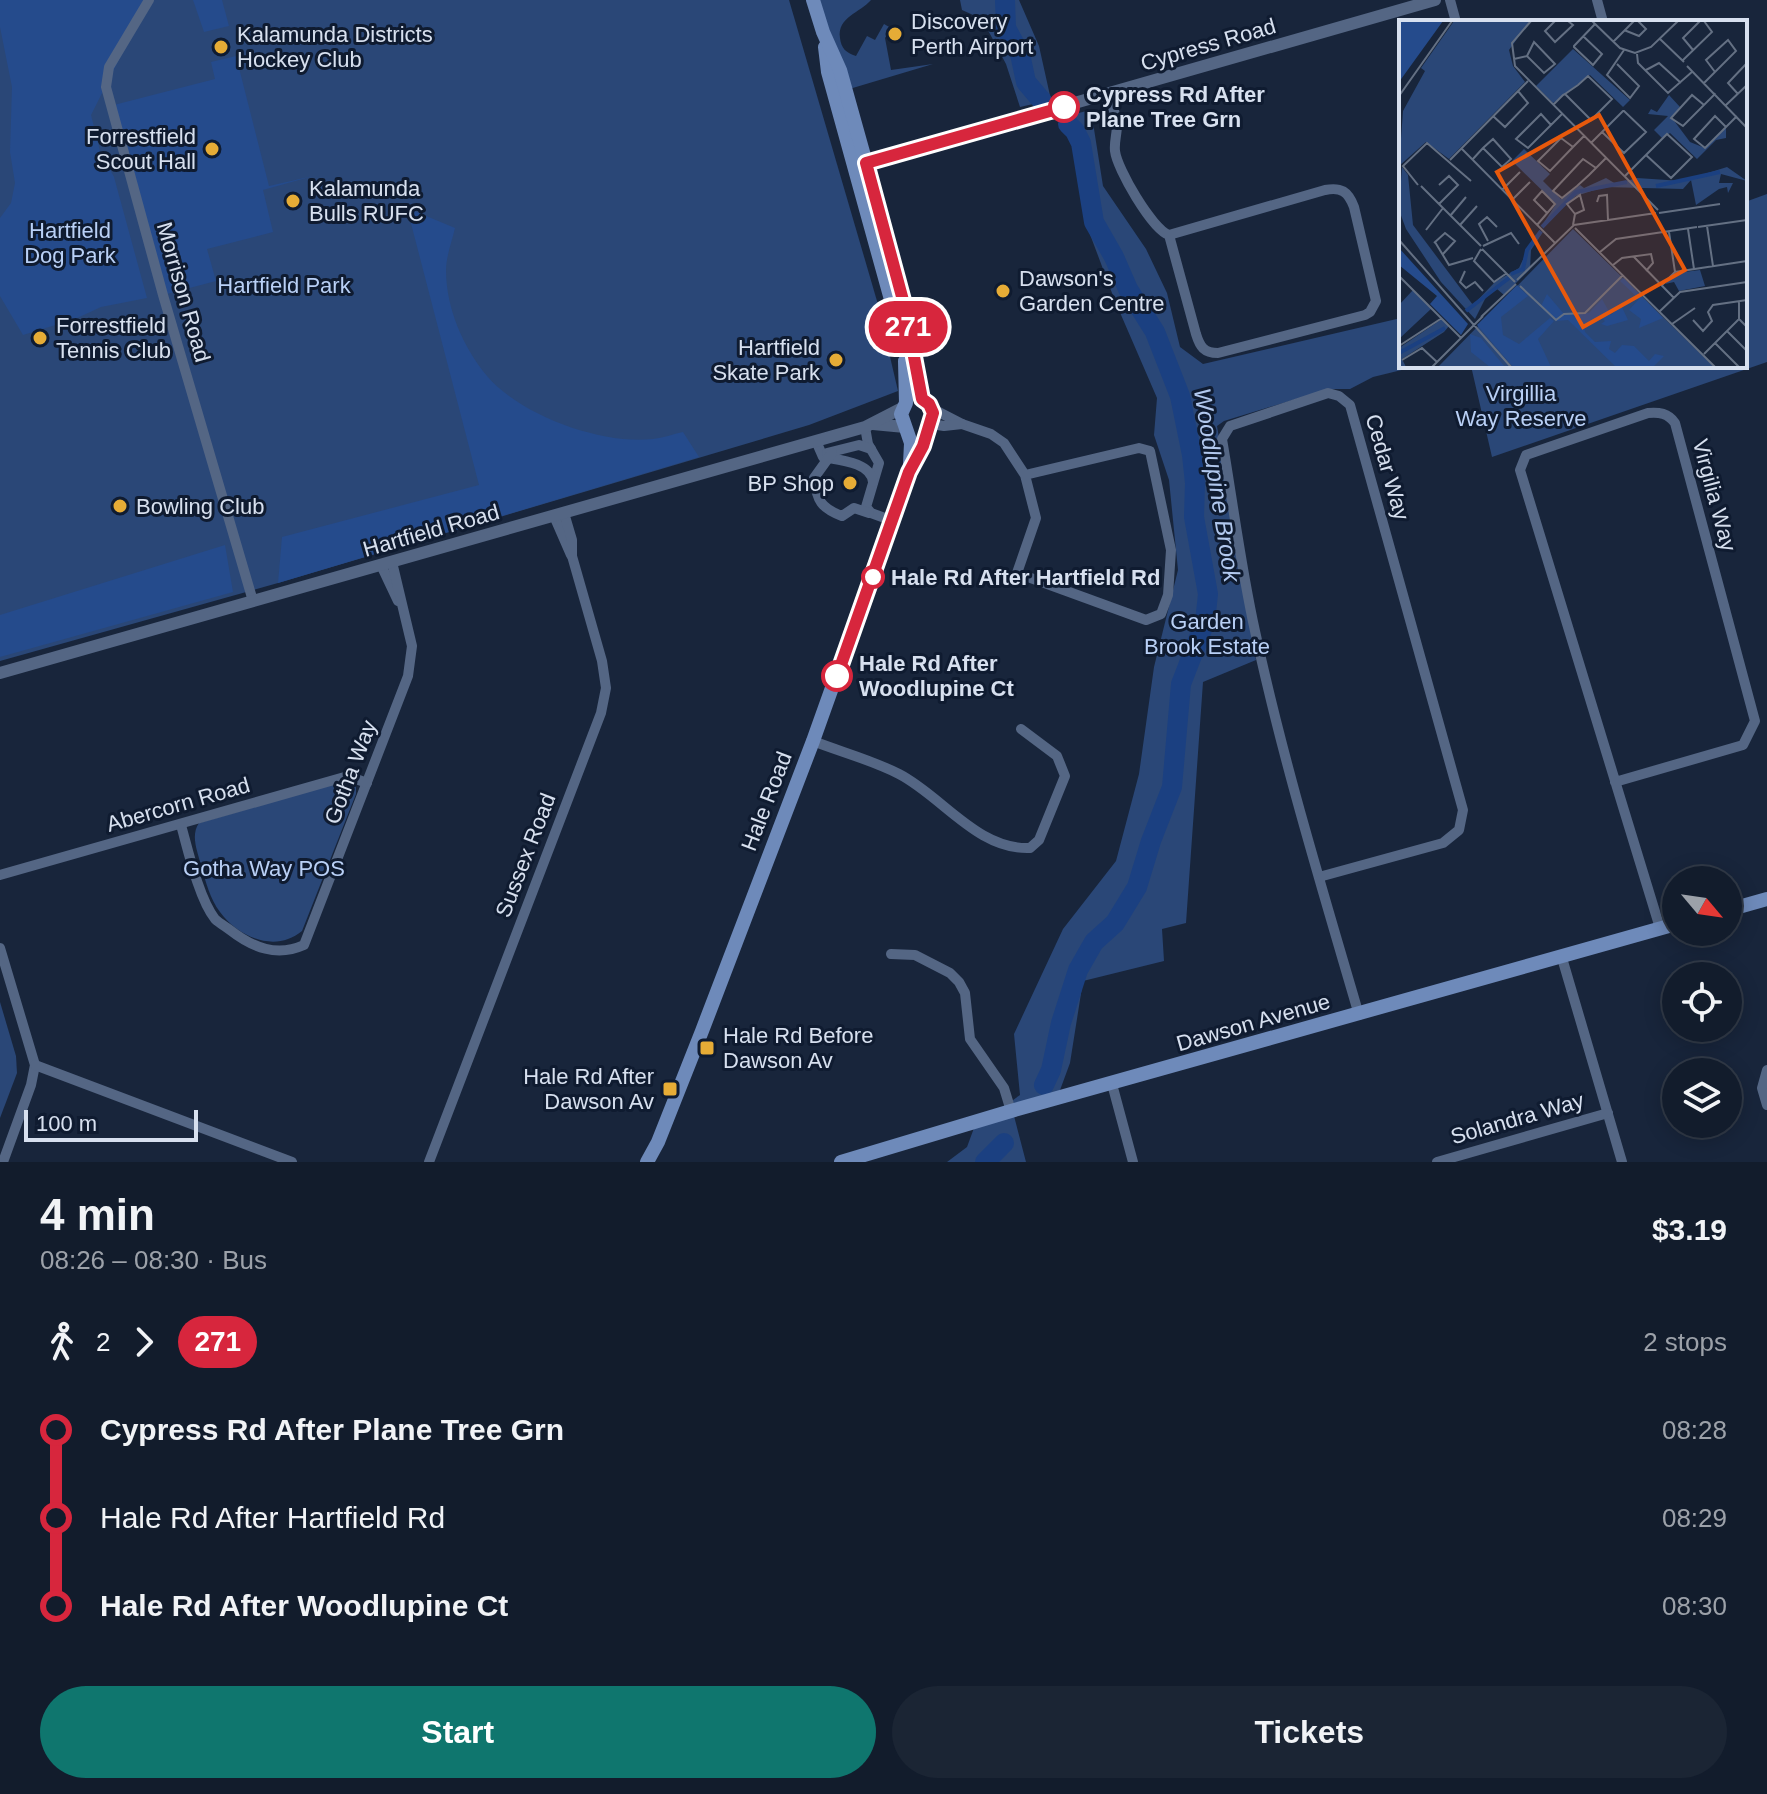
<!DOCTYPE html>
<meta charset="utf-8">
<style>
:root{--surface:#121c2c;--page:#1b2534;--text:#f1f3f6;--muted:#9ca1a9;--line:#313a48;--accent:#0f766e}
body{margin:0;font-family:Arial,sans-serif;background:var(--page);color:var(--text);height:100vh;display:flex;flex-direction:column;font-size:30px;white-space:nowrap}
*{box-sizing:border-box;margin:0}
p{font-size:26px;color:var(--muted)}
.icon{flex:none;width:44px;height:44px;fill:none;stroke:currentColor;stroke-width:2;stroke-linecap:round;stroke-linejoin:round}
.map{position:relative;height:1162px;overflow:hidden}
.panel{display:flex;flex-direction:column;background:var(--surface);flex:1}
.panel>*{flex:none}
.badge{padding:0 16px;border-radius:26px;font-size:28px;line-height:52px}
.needle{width:52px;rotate:119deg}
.controls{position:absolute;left:1662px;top:866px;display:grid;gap:16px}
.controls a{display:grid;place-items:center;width:80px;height:80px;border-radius:50%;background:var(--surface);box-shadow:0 4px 20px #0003,0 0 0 2px var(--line);font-size:40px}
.scale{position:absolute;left:24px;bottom:20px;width:174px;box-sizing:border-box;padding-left:8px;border:4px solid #d7e0ef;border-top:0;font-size:22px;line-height:28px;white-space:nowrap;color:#d7e0ef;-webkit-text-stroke:6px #0f1b30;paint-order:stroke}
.map>.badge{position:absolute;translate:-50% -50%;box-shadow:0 0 0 4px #fff}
.legs{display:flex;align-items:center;gap:12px;height:88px;padding:0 40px;font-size:26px}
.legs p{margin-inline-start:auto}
.summary{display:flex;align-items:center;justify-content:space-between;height:136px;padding:0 40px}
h1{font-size:44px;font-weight:600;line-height:60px}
.action{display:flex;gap:16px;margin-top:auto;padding:16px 40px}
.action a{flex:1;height:92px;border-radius:48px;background:var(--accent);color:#fff;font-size:32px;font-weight:600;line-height:92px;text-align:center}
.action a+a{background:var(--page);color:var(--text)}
ul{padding:0 40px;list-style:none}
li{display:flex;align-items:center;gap:28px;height:88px;font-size:30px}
li i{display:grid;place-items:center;width:12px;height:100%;margin:0 10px;background:currentColor}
li i::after{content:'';width:20px;height:20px;margin:-10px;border:6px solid;border-radius:50%;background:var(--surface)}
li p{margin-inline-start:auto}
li:first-child i{background:linear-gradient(#0000 50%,currentColor 0)}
li:last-child i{background:linear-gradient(currentColor 50%,#0000 0)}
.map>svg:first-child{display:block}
.green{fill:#2a4777}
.forest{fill:#254b8c}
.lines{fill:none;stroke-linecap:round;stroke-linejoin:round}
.river{stroke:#1b4081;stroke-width:20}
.minor{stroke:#546684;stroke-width:10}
.tertiary{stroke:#546684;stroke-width:12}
.secondary{stroke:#6e8aba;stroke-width:14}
.line-1-casing{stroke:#fff;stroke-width:18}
.line-1{stroke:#d7263d;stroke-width:12}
.poi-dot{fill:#e6ac36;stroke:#0f1b30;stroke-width:3}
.stop-1-dot{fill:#fff;stroke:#d7263d;stroke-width:4}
.labels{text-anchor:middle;stroke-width:6;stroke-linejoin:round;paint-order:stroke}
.poi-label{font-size:22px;fill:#d7e0ef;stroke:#0f1b30;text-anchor:start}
.street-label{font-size:22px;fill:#d7e0ef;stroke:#0f1b30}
.stop-label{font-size:22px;font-weight:bold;fill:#d7e0ef;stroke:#0f1b30;text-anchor:start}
.park-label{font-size:22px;fill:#b9d0f6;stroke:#0f1b30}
.water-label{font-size:24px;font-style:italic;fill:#b1c8ee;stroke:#0f1b30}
.inset-river{fill:none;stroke:#1b4081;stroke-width:4}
.inset-road{fill:none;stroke:#647083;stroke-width:2}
.view{fill:#e8590c;fill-opacity:0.15;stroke:#e8590c;stroke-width:4}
.inset-edge{fill:none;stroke:#d7e0ef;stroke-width:4}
</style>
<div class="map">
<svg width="1767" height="1162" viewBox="0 0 1767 1162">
<rect width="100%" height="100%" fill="#18253b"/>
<g class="green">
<polygon points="0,0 789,0 877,301 898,391 809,425 278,583 0,661"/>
<path d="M813,0H871C860,13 837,17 840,38C841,48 846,53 856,56L867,36L875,40L884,24L891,28L885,38L891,70L933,64L846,90Z"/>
<polygon points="960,0 1019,0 1039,46 1051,100 1020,107 1006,64 982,19 962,10"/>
<polygon points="1091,110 1103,186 1146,249 1167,293 1180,347 1203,364 1401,318 1401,366 1418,366 1373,377 1350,389 1329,389 1224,421 1217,426 1256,660 1203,682 1186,923 1162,929 1164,961 1083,981 1070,1063 1056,1101 1014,1116 1026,1162 947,1162 967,1147 974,1128 1020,1095 1014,1034 1063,929 1116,861 1139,774 1154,667 1178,570 1169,480 1154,435 1157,398 1115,301 1085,221 1077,174 1074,114"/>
<polygon points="1767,194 1767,362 1492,457 1471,366 1745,366 1745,202"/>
<path d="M348,780L356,784V794L302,931C276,953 239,938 220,912C210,899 206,882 201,866C198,852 190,836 199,823Z"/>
<polygon points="0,1002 16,1056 17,1073 0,1118"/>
</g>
<g class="forest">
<polygon points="0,0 149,0 91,115 100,151 114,177 147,298 101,307 75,319 23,335 0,296 0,218 11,203 15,183 10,152 12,87 0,27"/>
<polygon points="193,0 222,0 229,26 204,32"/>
<polygon points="236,56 269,186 313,176 263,190 273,232 207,249 216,281 163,295 110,106 215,79 211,62"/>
<path d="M407,208L455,228C452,241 446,257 446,270C446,308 463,347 487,376C521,416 602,445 653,439C663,438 673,434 683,432L699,457L278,583L282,537L479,485Z"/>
<polygon points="225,545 233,592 0,657 0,615"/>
</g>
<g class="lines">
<g class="river">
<polyline points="1005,0 1006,28 1020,54 1026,82 1042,101"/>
<polyline points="1044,1085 1051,1070 1061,1023 1078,970 1094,942 1115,923 1137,887 1151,841 1172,787 1181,684 1205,622 1208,594 1194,517 1195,483 1192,455 1180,396 1155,332 1128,289 1114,257 1094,222 1081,143 1075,131 1068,124"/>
<polyline points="985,1162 1004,1143"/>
</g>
<g class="minor">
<polyline points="149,0 109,67 106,87 163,295 253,601"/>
<polyline points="1450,0 1456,22"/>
<polyline points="1597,0 1603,22"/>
<path d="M1109,94C1112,104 1116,115 1117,125C1117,134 1114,142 1115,151C1117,169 1152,229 1169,235L1196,334C1200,347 1204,353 1218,353L1365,315L1370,312L1376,301L1354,207C1348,191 1341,187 1325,190L1169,235"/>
<polyline points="931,408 962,424 991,434 1004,443 1025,475 1036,518 1017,573 1146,620 1161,614 1168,595 1171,550 1150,451 1139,448 1025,475"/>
<polyline points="931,424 944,426 962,424"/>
<polyline points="865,427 868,444 879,463 866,507 871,513 893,521"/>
<path d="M816,441L823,457C839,460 871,462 873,482"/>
<polyline points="827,453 859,445 871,449"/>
<path d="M832,453L814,478C817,501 821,508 842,516L854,508L869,513"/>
<polyline points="554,516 571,555"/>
<polyline points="381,565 398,601"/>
<path d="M813,741C841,752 872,760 899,774C942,796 977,850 1030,848L1039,840L1065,776L1057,756L1021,729"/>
<path d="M1615,782L1743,745L1755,721L1675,423C1668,413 1659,412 1648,413L1526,455L1520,470L1660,928"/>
<path d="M181,825C188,850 199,899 215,919C219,923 226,927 230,930C253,948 277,957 304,945L408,676L412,646L392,562"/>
<polyline points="0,875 348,776 367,783"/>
<path d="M1319,877L1443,843L1459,830L1463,810L1350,405L1339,396L1328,393L1230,426L1222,439C1233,503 1241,568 1255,631C1283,761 1322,888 1359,1015"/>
<polyline points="0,948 35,1065 31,1085 3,1162"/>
<polyline points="891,954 915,955 950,973 959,982 965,993 970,1039 1004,1088 1011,1111"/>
<polyline points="1562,958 1622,1162"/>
<polyline points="35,1065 292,1162"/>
<polyline points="1767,1070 1762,1088 1767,1105"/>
<polyline points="1112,1084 1133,1162"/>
<polyline points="429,1162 601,713 606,688 602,661 572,556 572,540 564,513"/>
<polyline points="1437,1162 1608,1113"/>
</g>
<g class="tertiary">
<polyline points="858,165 1435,0"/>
<polyline points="873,424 905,427"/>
<polyline points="0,673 865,427 902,408"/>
</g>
<g class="secondary">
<polyline points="825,47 828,72 898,325"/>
<polyline points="905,361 906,403 901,414 911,443 910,464"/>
<polyline points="1728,910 1767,899"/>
<polyline points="647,1162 658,1142 702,1031 813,741 909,472 933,419 931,408 922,399 892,256 840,70 823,32 813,0"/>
<polyline points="841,1162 1011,1111 1676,924"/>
</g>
</g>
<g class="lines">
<g class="line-1-casing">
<polyline id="line-1" points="837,676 909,472 923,446 933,413 929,404 922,399 904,304 866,163 1064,107"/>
</g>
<use href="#line-1" class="line-1"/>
</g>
<g class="poi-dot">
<circle cx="895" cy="34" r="8"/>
<circle cx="221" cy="47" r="8"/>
<circle cx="212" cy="149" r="8"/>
<circle cx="293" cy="201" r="8"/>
<circle cx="1003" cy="291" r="8"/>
<circle cx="40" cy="338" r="8"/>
<circle cx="836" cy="360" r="8"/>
<circle cx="850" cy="483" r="8"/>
<circle cx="120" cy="506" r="8"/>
<rect x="699" y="1040" width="16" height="16" rx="4"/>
<rect x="662" y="1081" width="16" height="16" rx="4"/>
</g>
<g class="stop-1-dot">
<circle cx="1064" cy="107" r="14"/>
<circle cx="873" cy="577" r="10"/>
<circle cx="837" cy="676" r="14"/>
</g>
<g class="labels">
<g class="poi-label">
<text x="911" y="29">Discovery<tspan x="911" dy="25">Perth Airport</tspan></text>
<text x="237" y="42">Kalamunda Districts<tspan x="237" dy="25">Hockey Club</tspan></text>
<text x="196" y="144" text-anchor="end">Forrestfield<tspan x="196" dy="25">Scout Hall</tspan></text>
<text x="309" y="196">Kalamunda<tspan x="309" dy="25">Bulls RUFC</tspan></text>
<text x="1019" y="286">Dawson's<tspan x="1019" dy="25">Garden Centre</tspan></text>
<text x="56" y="333">Forrestfield<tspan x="56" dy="25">Tennis Club</tspan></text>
<text x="820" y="355" text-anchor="end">Hartfield<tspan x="820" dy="25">Skate Park</tspan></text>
<text x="834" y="491" text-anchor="end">BP Shop</text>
<text x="136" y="514">Bowling Club</text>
<text x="723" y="1043">Hale Rd Before<tspan x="723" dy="25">Dawson Av</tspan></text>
<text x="654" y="1084" text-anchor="end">Hale Rd After<tspan x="654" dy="25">Dawson Av</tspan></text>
</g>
<g class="street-label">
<text transform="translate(1208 44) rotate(-16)" y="8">Cypress Road</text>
<text transform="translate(184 292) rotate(74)" y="8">Morrison Road</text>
<text transform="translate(1388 467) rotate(74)" y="8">Cedar Way</text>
<text transform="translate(1715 495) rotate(75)" y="8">Virgilia Way</text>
<text transform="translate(431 530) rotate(-16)" y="8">Hartfield Road</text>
<text transform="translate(350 772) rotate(-69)" y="8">Gotha Way</text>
<text transform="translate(766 801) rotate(-69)" y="8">Hale Road</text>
<text transform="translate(178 804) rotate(-16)" y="8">Abercorn Road</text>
<text transform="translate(525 855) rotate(-69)" y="8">Sussex Road</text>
<text transform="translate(1253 1022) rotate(-16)" y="8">Dawson Avenue</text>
<text transform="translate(1517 1118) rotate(-16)" y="8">Solandra Way</text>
</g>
<g class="stop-label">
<text x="1086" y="102">Cypress Rd After<tspan x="1086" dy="25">Plane Tree Grn</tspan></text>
<text x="891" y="585">Hale Rd After Hartfield Rd</text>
<text x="859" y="671">Hale Rd After<tspan x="859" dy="25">Woodlupine Ct</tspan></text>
</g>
<g class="park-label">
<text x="70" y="238">Hartfield<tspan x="70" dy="25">Dog Park</tspan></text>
<text x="284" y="293">Hartfield Park</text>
<text x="1521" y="401">Virgillia<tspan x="1521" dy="25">Way Reserve</tspan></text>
<text x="1207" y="629">Garden<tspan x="1207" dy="25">Brook Estate</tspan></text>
<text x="264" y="876">Gotha Way POS</text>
</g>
<g class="water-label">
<text transform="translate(1217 485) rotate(81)" y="8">Woodlupine Brook</text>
</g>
</g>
<g transform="translate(1399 20)">
<rect width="348" height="348" fill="#18253b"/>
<path d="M55,1H131L110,30L114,46L126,62L50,139L27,122L0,146L4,91L26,51L22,48ZM174,29L231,80L224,87L191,55L154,83L137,66ZM270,75L281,87L273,98L291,122L306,128L327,107V118L317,120L298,139L271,113L263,118L255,110L269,96L249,94L252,89L258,92ZM125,129L151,154L144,161L162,179L181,165L185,168L207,158L217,164L238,158L283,161L328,147L348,161L322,154L320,163H334L329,173L328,167L320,169L297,185L292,160L284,169L205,167L177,176L142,207L157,184L113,141ZM3,147L9,155L14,205L74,285L96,262L120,248L134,218L144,212L132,230L131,249L105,275L98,269L87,277L76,299L42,262L7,209L0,190ZM174,209L315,347H39ZM301,250L306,266L280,271L275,262L266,264L277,253ZM14,270L33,288L0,319V285ZM43,299L50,306L45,312L3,339L7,347H0V328Z" fill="#2a4777"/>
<path d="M0,1H44L0,62ZM0,228L69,304L62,315L31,284L38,276L0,245ZM225,258L264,298L240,308L242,299L230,290L240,279L221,261ZM118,265L129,276L102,297L104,315L120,324L151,298L155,301L139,319L152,347H114L78,305ZM148,274L165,294L190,293L203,279L212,295L222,285L229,300L208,306L202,304L206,301L201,296L185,306L186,312L196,322L212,321L210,329L216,333L223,325L235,326L250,341L256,334L265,336L254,347H217L169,300L157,301L142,286ZM71,314L82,318L106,347H91L72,332Z" fill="#254b8c"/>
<path class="inset-river" d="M257,166L321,152M143,207L177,172L228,162M112,254L124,249L128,230L142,211M67,291L110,258M0,333L46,308"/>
<path class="inset-road" d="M132,1L113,23L116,46L259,190M156,1L146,11L156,22L174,5L169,1M193,1L221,28L236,33L252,27L279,1M225,10L240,16L247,9L239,1M184,16L203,34L194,45L175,27V26L196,4M261,19L285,42M214,22L235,1M294,30L284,18L301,1M238,34L239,43L269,73L294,51M115,39L128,36L145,53L156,44L135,22L128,36M283,41L313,12L305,1M218,44L240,66L231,78L208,55L225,30M288,46L348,108M247,50L260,43L282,63M305,63L337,31L329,20L307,40L316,52M339,74L329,63L348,43M0,76L53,1M154,85L164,75L166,74L179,65L189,56L213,79L192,100L166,74M305,85L293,75L272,98L284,106L315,75L316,73M327,85L348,65M94,96L106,107L129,83L119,71M152,105L142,94L117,119L129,128L163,94M327,107L316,96L295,119L306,128L338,96M192,123L224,91H225L247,112L225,133L203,112M174,127L162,118L139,141L151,151L174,127L185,116M62,128L156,223M51,140L129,61M73,140L84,128L94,119L112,139L103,147L84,128M197,148L184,139L154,171L163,178L178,166L190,155L207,138M225,157L268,114L293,137L272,158L247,135M19,165L4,146L28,123L72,161M22,166L82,226M103,170L121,152M113,180L131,162M198,182L200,176L208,175L209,200M40,184L59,165L50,156L40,165M260,193L321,184M51,196L67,177M61,205L78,186M138,205L156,184L143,171L135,180L148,193M174,205L176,194L185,190L181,175L168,184L176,194M308,206L314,246M299,207L348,200M176,208L316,347M289,209L295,249M27,210L44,188M270,212L276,252M0,220L112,347M89,221L80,204L88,197L98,207M36,222L50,245L74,238M35,223L46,213L56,221L44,234M84,226L112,213L120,224M82,229L75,241L95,262L108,253M83,229L116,262M201,232L217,219L298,207M235,237L275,278M214,245L223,238L252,234L254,243L247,251M66,251L61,262L67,268L76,262L84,271M0,256L62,318M118,260L175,205L257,193M121,266L157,300L165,294L186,293L224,255M262,266L276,252L348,241M340,282V299L348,307M260,292L281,272L348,262M82,297L117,264M294,300L304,311L313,301L309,292L314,285L348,280M273,304L296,288M328,311L348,331M316,323L340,347M0,326L43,298M305,334L340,299M3,340L23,328L38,342M33,347L84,296"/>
<path class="view" d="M200,95L286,250L184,307L98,152Z"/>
<rect width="348" height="348" class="inset-edge"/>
</g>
</svg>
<div class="controls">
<a><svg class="needle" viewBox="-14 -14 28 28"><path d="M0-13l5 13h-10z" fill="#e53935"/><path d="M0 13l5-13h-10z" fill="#9ca1a9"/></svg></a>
<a><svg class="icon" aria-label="locate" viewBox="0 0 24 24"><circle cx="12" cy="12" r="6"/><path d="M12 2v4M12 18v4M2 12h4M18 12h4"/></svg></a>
<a><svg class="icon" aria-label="layers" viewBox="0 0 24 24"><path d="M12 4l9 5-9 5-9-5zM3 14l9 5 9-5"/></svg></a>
</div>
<div class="scale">100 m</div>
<b class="badge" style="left:908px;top:327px;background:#d7263d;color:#fff">271</b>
</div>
<section class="panel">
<div class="summary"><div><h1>4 min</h1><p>08:26 – 08:30 · Bus</p></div><b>$3.19</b></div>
<div class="legs"><svg class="icon" aria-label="walk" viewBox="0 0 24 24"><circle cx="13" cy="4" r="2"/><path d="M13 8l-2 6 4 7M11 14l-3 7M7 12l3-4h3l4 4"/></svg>2<svg class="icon" aria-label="forward" viewBox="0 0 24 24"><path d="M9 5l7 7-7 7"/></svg><b class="badge" style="background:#d7263d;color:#fff">271</b><p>2 stops</p></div>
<ul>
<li><i style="color:#d7263d"></i><b>Cypress Rd After Plane Tree Grn</b><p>08:28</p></li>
<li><i style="color:#d7263d"></i><span>Hale Rd After Hartfield Rd</span><p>08:29</p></li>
<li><i style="color:#d7263d"></i><b>Hale Rd After Woodlupine Ct</b><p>08:30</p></li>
</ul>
<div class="action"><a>Start</a><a>Tickets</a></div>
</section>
